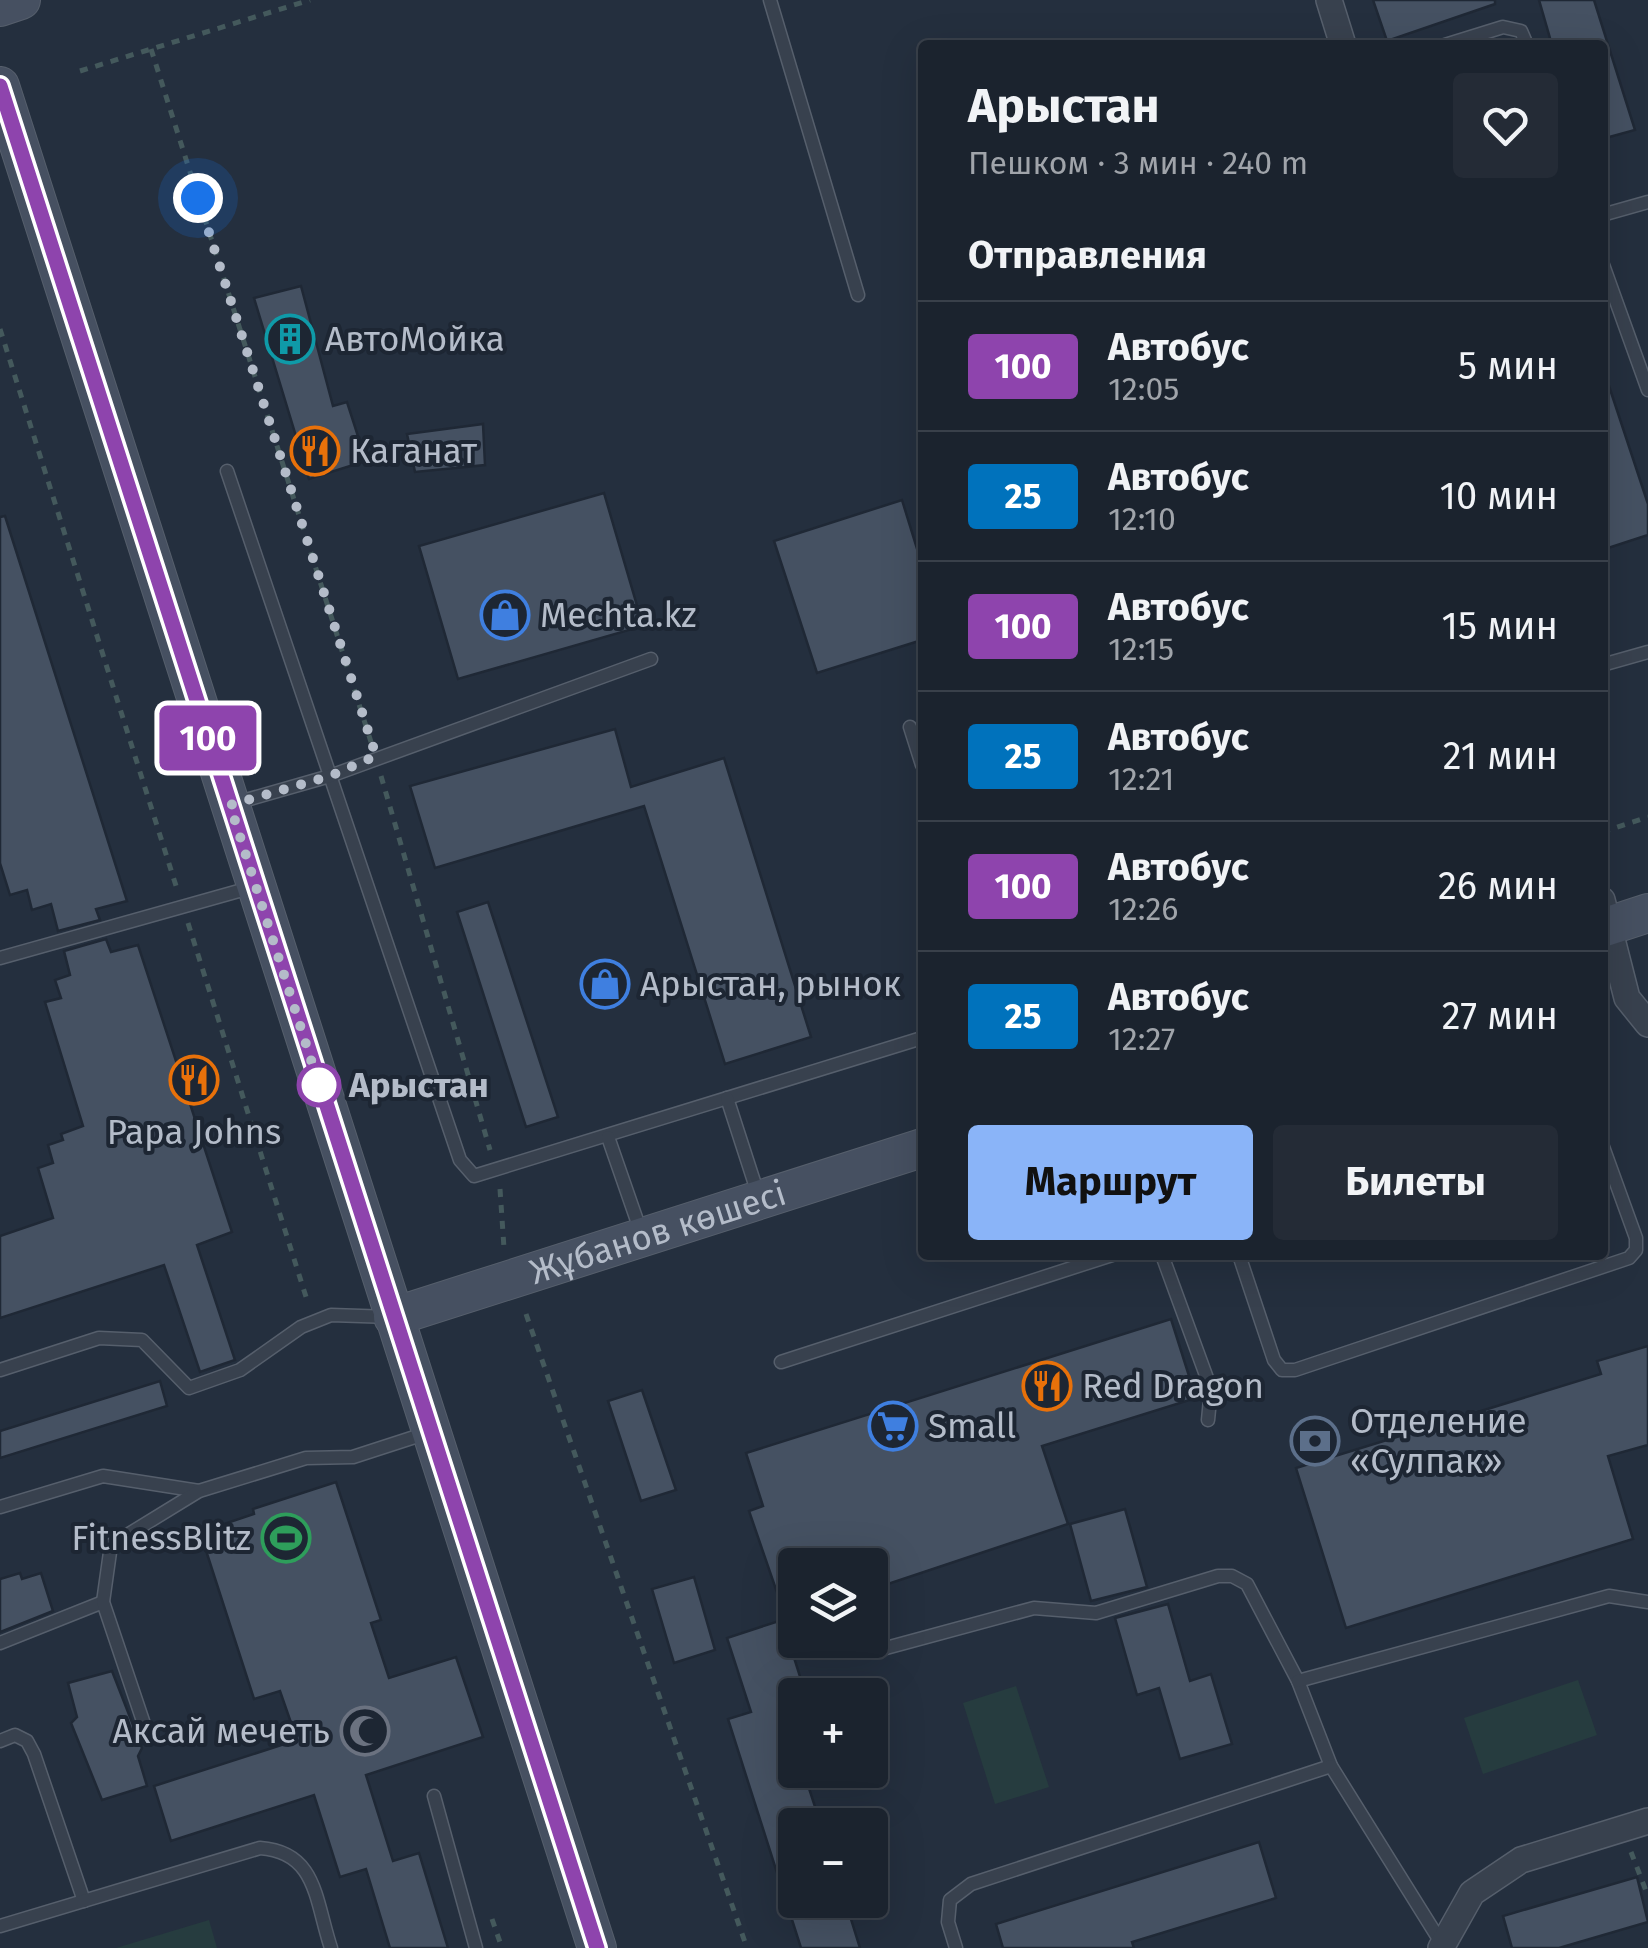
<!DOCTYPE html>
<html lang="ru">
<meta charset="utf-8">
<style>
:root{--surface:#1b232e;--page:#242b36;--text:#f1f3f6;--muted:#a0a4aa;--line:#39404a;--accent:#8ab4f8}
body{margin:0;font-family:"Fira Sans",sans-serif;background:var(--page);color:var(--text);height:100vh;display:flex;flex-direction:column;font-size:38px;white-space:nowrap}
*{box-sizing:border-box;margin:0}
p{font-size:32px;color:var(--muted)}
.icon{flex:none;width:55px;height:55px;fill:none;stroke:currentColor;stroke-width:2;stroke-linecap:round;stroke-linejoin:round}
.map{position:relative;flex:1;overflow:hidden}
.sheet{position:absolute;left:918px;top:40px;width:690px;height:1220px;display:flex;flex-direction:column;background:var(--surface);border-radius:10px;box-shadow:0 10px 40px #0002,0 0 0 2px var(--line)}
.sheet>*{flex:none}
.badge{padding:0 20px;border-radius:8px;font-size:35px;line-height:65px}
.tools{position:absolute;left:778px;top:1548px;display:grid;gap:20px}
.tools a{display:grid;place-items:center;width:110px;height:110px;border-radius:10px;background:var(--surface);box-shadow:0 10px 40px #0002,0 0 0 2px var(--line);font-size:50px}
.you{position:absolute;width:50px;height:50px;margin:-25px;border:8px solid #fff;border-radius:50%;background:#1a73e8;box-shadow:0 0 0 15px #1a73e833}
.map>.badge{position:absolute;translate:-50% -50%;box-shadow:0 0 0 5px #fff}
h2{padding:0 50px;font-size:38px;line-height:90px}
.round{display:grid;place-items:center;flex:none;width:105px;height:105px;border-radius:10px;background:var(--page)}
.headline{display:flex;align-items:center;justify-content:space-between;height:170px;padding:0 50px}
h1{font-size:48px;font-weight:700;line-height:75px}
.cta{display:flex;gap:20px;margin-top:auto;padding:20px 50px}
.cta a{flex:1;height:115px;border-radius:10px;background:var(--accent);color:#111;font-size:40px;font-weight:700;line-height:115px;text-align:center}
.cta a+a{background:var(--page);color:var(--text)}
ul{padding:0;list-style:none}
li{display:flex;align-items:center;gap:30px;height:130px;padding:0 50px;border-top:2px solid var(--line)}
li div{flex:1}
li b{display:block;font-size:38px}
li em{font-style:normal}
li .badge{min-width:110px;font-weight:700;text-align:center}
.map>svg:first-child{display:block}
.green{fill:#263c3f}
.building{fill:#455162;stroke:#1f2835;stroke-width:2.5}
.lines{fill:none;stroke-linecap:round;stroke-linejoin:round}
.lane-casing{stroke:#565f6c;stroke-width:15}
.street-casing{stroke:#565f6c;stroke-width:28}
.secondary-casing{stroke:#565f6c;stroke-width:40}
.path{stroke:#44595c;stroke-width:5;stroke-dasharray:8 8;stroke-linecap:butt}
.lane{stroke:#38414e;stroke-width:12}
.street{stroke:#38414e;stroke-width:25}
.secondary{stroke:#465061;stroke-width:38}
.line-casing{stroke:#fff;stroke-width:22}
.line{stroke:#8e44ad;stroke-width:15}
.walk{stroke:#b4bcc9;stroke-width:10;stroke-dasharray:0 18}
.stop-dot{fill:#fff;stroke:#8e44ad;stroke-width:5}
.labels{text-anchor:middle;stroke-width:8;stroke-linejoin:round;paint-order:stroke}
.poi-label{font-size:35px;fill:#b4bcc9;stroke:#1d2633;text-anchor:start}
.stop-label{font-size:35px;font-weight:bold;fill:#b4bcc9;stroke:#1d2633;text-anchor:start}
.street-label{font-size:35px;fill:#b4bcc9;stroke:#1d2633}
</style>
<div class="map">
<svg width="1648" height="1948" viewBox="0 0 1648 1948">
<rect width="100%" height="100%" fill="#242f3e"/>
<g class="green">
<polygon points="1578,1680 1597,1735 1483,1774 1464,1718"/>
<polygon points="1016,1686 1049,1787 995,1804 963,1703"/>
<polygon points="209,1920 217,1948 116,1948"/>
</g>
<g class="building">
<polygon points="1373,0 1495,0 1495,4 1387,41"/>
<polygon points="1539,0 1594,0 1635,130 1602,139 1602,45 1552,45"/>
<polygon points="301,286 333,406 347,402 366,461 309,479 254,298"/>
<polygon points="1607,380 1648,504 1648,535 1602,550 1602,381"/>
<polygon points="483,424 485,465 415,472 407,434"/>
<polygon points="604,493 643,626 458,679 419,546"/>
<polygon points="902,500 922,565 922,640 817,673 774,541"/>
<polygon points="5,516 127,901 96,909 100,920 58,931 51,904 32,910 27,890 10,895 0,863 0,517"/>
<polygon points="615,729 631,787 724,758 811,1037 725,1064 644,806 435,868 410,786"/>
<polygon points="488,902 558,1117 526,1127 457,912"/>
<polygon points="106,939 111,952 138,945 232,1232 197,1245 235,1360 200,1372 164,1265 0,1318 0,1236 53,1218 38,1168 53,1163 48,1145 63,1140 61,1134 83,1126 45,1002 61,998 55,980 70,975 64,951"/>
<polygon points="1171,1319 1196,1398 1042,1446 1068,1524 870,1590 870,1565 795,1565 795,1632 791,1633 749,1511 763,1506 746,1453"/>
<polygon points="1648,1346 1648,1445 1608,1456 1633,1539 1346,1628 1296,1468 1601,1374 1597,1361"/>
<polygon points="160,1381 167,1406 0,1458 0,1431"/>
<polygon points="642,1390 676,1490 641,1501 608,1401"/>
<polygon points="336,1482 381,1620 371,1623 389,1678 456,1657 483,1737 366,1775 393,1861 419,1853 448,1948 390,1948 366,1869 340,1877 314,1795 171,1841 154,1786 297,1740 280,1691 254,1699 200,1532 254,1514 253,1509"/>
<polygon points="1125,1509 1147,1587 1091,1601 1070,1524"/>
<polygon points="20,1573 22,1579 41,1573 53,1611 0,1632 0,1579"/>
<polygon points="694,1577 715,1650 674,1663 652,1589"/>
<polygon points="1168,1604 1190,1681 1211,1674 1232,1744 1180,1759 1159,1688 1137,1695 1115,1618"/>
<polygon points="782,1620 805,1692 781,1700 795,1744 795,1770 803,1770 821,1825 795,1825 795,1900 845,1900 860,1948 801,1948 728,1719 751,1712 727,1638"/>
<polygon points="112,1671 142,1748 138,1756 147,1786 102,1800 71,1723 77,1717 68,1683"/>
<polygon points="1259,1842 1276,1898 1132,1942 1134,1948 1003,1948 996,1924"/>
<polygon points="1637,1877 1648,1922 1559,1948 1512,1948 1503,1916"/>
</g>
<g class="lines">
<g class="lane-casing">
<g id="lane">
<polyline points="770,0 858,295"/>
<polyline points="1445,45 1503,27 1521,31 1527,45"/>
<polyline points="1602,215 1648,202"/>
<polyline points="1602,262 1648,390"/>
<polyline points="227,471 460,1160 474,1176 922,1038"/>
<polyline points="1602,665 1648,652"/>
<polyline points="910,727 922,765"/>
<polyline points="232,804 330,776 651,659"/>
<polyline points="0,958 253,887"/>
<polyline points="727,1098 759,1197"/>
<polyline points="608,1137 642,1235"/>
<polyline points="1162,1255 1211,1389 1208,1420"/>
<polyline points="1239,1255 1274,1360 1282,1370 1295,1370 1629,1258 1636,1250 1636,1238 1602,1144"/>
<polyline points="781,1362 1112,1255"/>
<polyline points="0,1370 99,1338 142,1340 189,1388 240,1370 301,1327 331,1315 391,1317"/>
<polyline points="0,1507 103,1476 199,1491"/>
<polyline points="0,1643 103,1602"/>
<polyline points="886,1648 1034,1608 1096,1613 1218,1576 1232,1576 1247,1584 1298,1681 1331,1766 1442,1944"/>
<polyline points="1298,1681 1609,1596 1648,1602"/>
<polyline points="145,1727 103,1602 111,1545 199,1491 306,1458 353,1457 427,1433"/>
<polyline points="0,1741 15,1735 27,1741 34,1754 84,1901"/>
<polyline points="434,1796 476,1948"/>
<path d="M0,1926L260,1848C317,1852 315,1900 331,1948"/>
<polyline points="956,1948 948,1922 950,1900 971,1884 1331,1766"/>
</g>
</g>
<g class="street-casing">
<g id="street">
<polyline points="1329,0 1343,45"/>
<polyline points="1602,900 1627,998 1648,1024"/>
<polyline points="1441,1948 1472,1893 1521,1860 1648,1821"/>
</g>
</g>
<g class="secondary-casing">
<g id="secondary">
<polyline points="0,7 21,0"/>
<polyline points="0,86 597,1948"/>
<polyline points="1602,928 1648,913"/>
<path id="s1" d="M393,1317L922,1148"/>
</g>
</g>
<g class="path">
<polyline points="151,49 371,742"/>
<polyline points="80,71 310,0"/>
<polyline points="0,329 177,889"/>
<polyline points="381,776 490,1150"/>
<polyline points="1602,832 1648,817"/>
<polyline points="188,923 307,1300"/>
<polyline points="500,1189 504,1248"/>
<polyline points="526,1314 747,1948"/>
<polyline points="1631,1852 1648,1896"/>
<polyline points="492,1919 502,1948"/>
</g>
<use href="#lane" class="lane"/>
<use href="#street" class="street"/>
<use href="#secondary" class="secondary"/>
</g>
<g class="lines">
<g class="line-casing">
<polyline id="line" points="0,86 597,1948"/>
</g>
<use href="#line" class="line"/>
<polyline class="walk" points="198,198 376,756 330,776 230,805 319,1085"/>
</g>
<defs>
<g id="building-ring" transform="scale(2.5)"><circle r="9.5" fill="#1d2633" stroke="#0f9aa8" stroke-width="1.5"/><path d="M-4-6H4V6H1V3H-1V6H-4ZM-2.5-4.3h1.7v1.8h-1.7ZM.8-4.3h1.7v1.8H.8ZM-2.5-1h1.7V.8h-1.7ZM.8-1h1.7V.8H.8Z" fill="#0f9aa8"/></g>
<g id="restaurant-ring" transform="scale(2.5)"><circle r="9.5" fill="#1d2633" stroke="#e8710a" stroke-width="1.5"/><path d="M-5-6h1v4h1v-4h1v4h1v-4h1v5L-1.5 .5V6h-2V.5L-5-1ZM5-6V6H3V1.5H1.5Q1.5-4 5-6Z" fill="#e8710a"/></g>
<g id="shop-ring" transform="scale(2.5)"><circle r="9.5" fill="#1d2633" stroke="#3f7fe0" stroke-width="1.5"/><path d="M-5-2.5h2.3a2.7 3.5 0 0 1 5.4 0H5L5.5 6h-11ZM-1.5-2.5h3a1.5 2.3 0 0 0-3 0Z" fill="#3f7fe0"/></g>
<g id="supermarket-ring" transform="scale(2.5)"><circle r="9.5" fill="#1d2633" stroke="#3f7fe0" stroke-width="1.5"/><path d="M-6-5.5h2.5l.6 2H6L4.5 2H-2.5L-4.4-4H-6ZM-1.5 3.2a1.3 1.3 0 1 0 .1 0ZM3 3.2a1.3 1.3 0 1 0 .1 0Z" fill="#3f7fe0"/></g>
<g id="bank-ring" transform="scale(2.5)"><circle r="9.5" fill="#1d2633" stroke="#5c6f8a" stroke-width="1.5"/><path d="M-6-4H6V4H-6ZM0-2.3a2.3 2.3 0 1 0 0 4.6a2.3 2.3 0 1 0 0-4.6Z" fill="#5c6f8a"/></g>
<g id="stadium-ring" transform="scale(2.5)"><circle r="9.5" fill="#1d2633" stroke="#2e9e5b" stroke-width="1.5"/><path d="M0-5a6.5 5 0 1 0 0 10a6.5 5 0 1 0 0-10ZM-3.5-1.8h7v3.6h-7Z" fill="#2e9e5b"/></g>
<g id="mosque-ring" transform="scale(2.5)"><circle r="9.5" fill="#1d2633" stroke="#6b7280" stroke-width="1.5"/><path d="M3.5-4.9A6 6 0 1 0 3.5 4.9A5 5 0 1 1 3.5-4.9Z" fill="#6b7280"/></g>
</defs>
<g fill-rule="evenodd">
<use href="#building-ring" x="290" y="339"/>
<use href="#restaurant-ring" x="315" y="451"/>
<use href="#shop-ring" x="505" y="615"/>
<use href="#shop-ring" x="605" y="984"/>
<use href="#restaurant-ring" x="194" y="1080"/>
<use href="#restaurant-ring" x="1047" y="1386"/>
<use href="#supermarket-ring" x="893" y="1426"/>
<use href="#bank-ring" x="1315" y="1441"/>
<use href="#stadium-ring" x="286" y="1538"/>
<use href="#mosque-ring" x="365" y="1731"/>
</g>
<circle class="stop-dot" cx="319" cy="1085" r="20"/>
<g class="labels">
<g class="poi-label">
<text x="325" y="351">АвтоМойка</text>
<text x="350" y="463">Каганат</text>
<text x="540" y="627">Mechta.kz</text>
<text x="640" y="996">Арыстан, рынок</text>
<text x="194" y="1144" text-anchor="middle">Papa Johns</text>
<text x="1082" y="1398">Red Dragon</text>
<text x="1350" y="1433">Отделение<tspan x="1350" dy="40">«Сулпак»</tspan></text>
<text x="928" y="1438">Small</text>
<text x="251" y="1550" text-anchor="end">FitnessBlitz</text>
<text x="330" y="1743" text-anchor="end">Аксай мечеть</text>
</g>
<g class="stop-label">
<text x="349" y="1097">Арыстан</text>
</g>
<g class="street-label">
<text dy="12" stroke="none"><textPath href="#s1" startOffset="278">Жұбанов көшесі</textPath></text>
</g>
</g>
</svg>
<div class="tools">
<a><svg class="icon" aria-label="layers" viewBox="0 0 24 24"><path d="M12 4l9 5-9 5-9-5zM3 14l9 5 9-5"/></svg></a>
<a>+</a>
<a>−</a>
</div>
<div class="you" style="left:198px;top:198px"></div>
<b class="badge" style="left:208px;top:738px;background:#8e44ad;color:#fff">100</b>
<section class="sheet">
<div class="headline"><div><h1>Арыстан</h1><p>Пешком · 3 мин · 240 m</p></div><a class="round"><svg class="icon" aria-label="heart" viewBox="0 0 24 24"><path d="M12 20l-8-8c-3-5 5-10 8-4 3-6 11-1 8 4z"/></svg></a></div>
<h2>Отправления</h2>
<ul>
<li><span class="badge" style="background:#8e44ad;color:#fff">100</span><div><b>Автобус</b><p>12:05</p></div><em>5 мин</em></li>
<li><span class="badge" style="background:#0072bc;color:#fff">25</span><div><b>Автобус</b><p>12:10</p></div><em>10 мин</em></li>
<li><span class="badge" style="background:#8e44ad;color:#fff">100</span><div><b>Автобус</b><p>12:15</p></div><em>15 мин</em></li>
<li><span class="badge" style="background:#0072bc;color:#fff">25</span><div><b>Автобус</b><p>12:21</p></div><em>21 мин</em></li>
<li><span class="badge" style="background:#8e44ad;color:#fff">100</span><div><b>Автобус</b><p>12:26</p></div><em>26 мин</em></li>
<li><span class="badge" style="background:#0072bc;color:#fff">25</span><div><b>Автобус</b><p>12:27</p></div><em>27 мин</em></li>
</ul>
<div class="cta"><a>Маршрут</a><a>Билеты</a></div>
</section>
</div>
